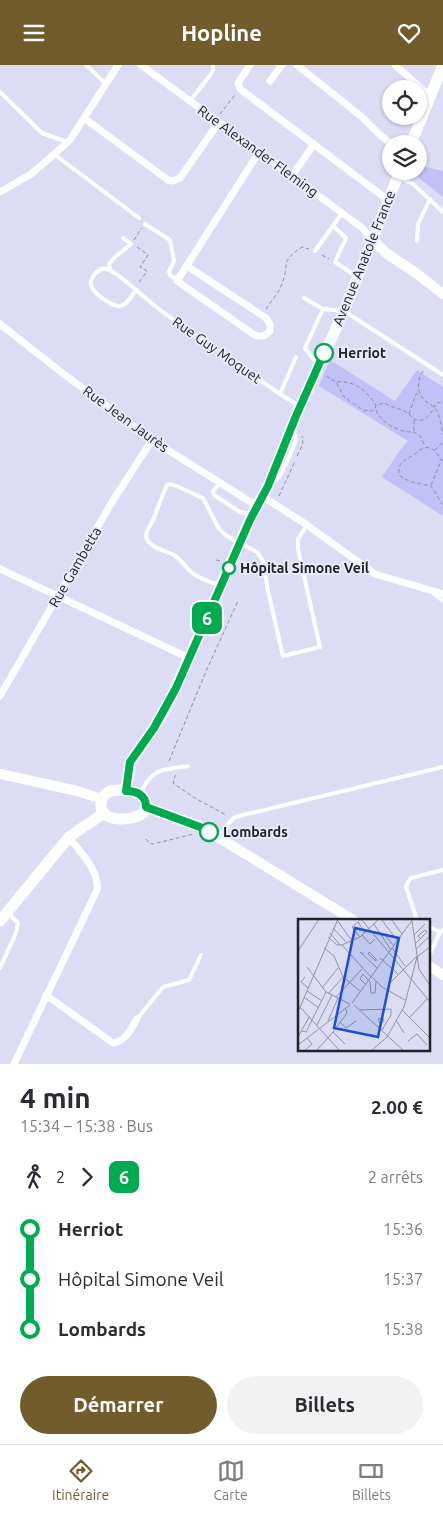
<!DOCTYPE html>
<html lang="fr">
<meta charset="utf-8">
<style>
:root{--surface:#fff;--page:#f2f2f3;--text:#2b2b33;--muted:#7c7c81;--line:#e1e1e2;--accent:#735c2c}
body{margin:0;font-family:Ubuntu,sans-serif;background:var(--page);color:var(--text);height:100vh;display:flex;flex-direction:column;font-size:19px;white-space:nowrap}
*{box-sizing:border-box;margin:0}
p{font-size:16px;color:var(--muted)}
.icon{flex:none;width:28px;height:28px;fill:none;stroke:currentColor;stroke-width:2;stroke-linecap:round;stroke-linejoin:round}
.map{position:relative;height:999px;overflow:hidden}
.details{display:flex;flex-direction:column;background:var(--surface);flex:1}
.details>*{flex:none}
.badge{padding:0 10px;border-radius:8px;font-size:18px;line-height:32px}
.tools{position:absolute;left:382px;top:15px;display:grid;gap:10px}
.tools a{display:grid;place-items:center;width:45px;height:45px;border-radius:50%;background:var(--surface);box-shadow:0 1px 4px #0004;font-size:25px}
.map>.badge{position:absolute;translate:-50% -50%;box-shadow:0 0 0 2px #fff}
.legs{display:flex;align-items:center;gap:8px;height:55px;padding:0 20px;font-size:16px}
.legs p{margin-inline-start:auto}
.overview{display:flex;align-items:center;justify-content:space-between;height:85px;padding:0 20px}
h1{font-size:28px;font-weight:600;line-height:38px}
.button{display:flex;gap:10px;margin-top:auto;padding:10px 20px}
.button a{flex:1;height:58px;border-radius:30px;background:var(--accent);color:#fff;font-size:20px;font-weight:600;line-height:58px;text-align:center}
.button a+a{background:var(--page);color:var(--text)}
ul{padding:0 20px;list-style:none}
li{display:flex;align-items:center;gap:18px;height:50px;font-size:19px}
li i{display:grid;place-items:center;width:8px;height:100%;margin:0 6px;background:currentColor}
li i::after{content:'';width:12px;height:12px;margin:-6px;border:4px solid;border-radius:50%;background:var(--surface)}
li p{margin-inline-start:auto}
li:first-child i{background:linear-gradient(#0000 50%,currentColor 0)}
li:last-child i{background:linear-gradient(currentColor 50%,#0000 0)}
header{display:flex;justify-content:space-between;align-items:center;height:65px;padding:0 20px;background:var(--accent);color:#fff;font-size:22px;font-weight:600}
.dock{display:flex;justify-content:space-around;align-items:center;height:70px;border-top:1px solid var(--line);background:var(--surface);font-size:14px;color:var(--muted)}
.dock a{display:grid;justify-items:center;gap:2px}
.dock .selected{color:var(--accent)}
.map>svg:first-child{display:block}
.green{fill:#c1c1f7}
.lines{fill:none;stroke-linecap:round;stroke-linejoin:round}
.path{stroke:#9091a1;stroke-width:1;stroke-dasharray:4 2.5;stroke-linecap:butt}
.lane{stroke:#fff;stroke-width:4}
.street{stroke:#fff;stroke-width:7}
.secondary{stroke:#fff;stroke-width:10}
.primary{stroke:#fff;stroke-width:11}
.line-1-casing{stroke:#fff;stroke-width:11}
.line-1{stroke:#00aa4e;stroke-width:8}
.stop-1-dot{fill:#fff;stroke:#00aa4e;stroke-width:2.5}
.labels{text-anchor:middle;stroke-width:4;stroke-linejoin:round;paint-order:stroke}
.street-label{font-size:14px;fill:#22222a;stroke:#eaebfd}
.stop-label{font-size:14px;font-weight:bold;fill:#22222a;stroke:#eaebfd;text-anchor:start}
.inset-road{fill:none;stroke:#9292a3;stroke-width:1}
.view{fill:#1d4ed8;fill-opacity:0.15;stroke:#1d4ed8;stroke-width:2.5}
.inset-edge{fill:none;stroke:#22222a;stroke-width:2.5}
</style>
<header><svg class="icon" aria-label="menu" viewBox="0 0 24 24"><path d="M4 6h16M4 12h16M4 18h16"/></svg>Hopline<svg class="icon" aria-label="heart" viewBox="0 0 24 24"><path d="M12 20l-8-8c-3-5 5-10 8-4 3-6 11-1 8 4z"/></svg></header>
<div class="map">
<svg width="443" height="999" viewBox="0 0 443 999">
<rect width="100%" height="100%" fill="#dcddf4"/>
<g class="green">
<polygon points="419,100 443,106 443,132 415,110 415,106 419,106"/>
<polygon points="330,295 395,336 417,305 443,322 443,451 382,412 401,384 408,376 319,321"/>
</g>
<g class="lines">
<g class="path">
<polyline points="220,49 235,30"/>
<polyline points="134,175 142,163"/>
<polyline points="137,182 148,190 140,202 147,206 138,219"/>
<polyline points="322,190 329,194"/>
<path d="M266,244C271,236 279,228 282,219C290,199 279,197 302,182L309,184"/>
<path d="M423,306C417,316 416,327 425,336C428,338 432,340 435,343C440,349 441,362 443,370"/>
<path d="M326,311L336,317L344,332L363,345L372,346L375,344L376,340L384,338C391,342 399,343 406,347C410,349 412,353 416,355C426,358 433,346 436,338L443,337"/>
<path d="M337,317C355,315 366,326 376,340"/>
<path d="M376,345C381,358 400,368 414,367L420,371L425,381"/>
<polyline points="409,349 416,329 418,329"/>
<polyline points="414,355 414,366"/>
<polyline points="435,385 443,377"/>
<path d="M297,391C300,384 305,378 302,371"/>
<path d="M443,395H441C438,388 430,379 422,384C417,386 419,386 415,389C405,396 398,395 399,410L405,414L412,417L431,421L443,440"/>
<polyline points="431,420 441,396"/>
<polyline points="279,431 295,396"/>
<polyline points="216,495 220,496"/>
<polyline points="169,696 207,604 238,536"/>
<polyline points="176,710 173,715 174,719 195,733 226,750"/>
<polyline points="146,774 149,778 153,779 194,769"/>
</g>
<g class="lane">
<polyline points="86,0 106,19"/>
<polyline points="0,27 42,68 67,77"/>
<polyline points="190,36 211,9 213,5 213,0"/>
<polyline points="54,89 139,153"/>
<polyline points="400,113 413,119 443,147"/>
<polyline points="145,159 170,175 174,196 169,206 170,210 174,213 178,212"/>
<polyline points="333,161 346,173 335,197 356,211"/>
<polyline points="417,176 418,159 430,134"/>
<polyline points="315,186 342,148"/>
<polyline points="110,204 109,199 114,193 131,179 123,173"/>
<path d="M136,225C132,231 127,240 120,241C112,242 88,226 91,216C93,209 100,202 107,204C116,206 146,234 155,241C169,252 184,262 199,272C226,291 253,310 280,329L298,340"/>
<polyline points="304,233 323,244 344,246 443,310"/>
<polyline points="317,299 305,283 323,244"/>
<polyline points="280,329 296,292"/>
<polyline points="273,417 280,411 290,390 296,375 294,365"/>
<polyline points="220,418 213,426 214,430 240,447 250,449"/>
<path d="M218,520C211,517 203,515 197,511C187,506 183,496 174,490C165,485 148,483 146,471C146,464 152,459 154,453C158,442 162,431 167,420L170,419L174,420L203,433L219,464L227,471L257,487L263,496L268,526L283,591L320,582L298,484V474L307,460"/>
<polyline points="434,529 443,536"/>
<path d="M141,727C153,702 164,705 188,701"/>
<polyline points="220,771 228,759 235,752 443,702"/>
<polyline points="417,855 406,822 408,817 411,813 443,805"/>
<polyline points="429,862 440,867"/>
<polyline points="429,891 440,867 443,865"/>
<polyline points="0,903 16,868 18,858 9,849"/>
<polyline points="137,954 163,922 189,915 201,890"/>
</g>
<g class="street">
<polyline points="141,0 361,162 372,174"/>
<polyline points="250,0 238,18 240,24 388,135"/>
<polyline points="297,0 362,52 379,69 391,79"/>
<polyline points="395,0 430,31"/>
<polyline points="270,16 282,0"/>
<polyline points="84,53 168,115 173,116 180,113 219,57"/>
<polyline points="292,111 314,79"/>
<polyline points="0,127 31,109 51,92 70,75 118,0"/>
<polyline points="187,201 266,253 270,259 270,266 264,271 256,271 177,216 259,87"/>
<polyline points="0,259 61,307 152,375 257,441"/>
<polyline points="262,431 307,460 375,509 443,529"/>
<polyline points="0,504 189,593"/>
<polyline points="0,631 112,437 152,375"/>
<path d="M46,930L113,978C126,977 131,963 137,954"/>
<path d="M14,999L97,825C100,806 79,786 69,772"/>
</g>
<g class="secondary">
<polyline points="372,174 386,188 416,208 443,229"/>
<polyline points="0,709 77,726 102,734"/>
<polyline points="146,742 200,761 353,855"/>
<polyline points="429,901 443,910"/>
</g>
<g class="primary">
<polyline points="411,79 443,0"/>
<path d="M110,726C123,724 139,724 146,737L144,747C137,754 118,756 109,752C97,747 99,731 110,726Z"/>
<polyline points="126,726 131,697 154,663 167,642 252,450 268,421 296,351 344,246 400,106"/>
<polyline points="0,856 69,772 104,748"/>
</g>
</g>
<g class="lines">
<g class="line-1-casing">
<path id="line-1" d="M209,767L200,762L146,742C146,730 137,726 126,726L130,697L154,663L176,623L250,455L268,421L296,351L324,288"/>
</g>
<use href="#line-1" class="line-1"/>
</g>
<g class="stop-1-dot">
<circle cx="324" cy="288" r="9"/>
<circle cx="229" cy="503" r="6"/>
<circle cx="209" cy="767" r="9"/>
</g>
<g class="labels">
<g class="street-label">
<text transform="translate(258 86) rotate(36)" y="5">Rue Alexander Fleming</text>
<text transform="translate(364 193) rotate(-68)" y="5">Avenue Anatole France</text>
<text transform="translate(217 285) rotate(35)" y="5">Rue Guy Moquet</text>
<text transform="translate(126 354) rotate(36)" y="5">Rue Jean Jaurès</text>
<text transform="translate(75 502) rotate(-60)" y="5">Rue Gambetta</text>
</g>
<g class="stop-label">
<text x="338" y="293">Herriot</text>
<text x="240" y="508">Hôpital Simone Veil</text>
<text x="223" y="772">Lombards</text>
</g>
</g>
<g transform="translate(298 854)">
<rect width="132" height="132" fill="#dcddf4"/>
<path class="inset-road" d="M63,0L133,84M83,0L99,21M93,0L104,15M39,1L54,22M114,2L121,50M76,5L93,31M35,9L49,24M32,14L42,26M64,16L72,25L77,20M116,16L127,5M84,17L86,15L96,27M30,18L39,26H44L62,18L81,0M62,18L54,8L60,3L67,14M117,24H118L129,13L127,11L120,17L122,19M44,26L73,58M26,29L36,37L45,58L62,72M94,29L107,47M118,30L133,16M0,32L21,0M71,33L78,40V42L70,35ZM66,35L62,33L79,49M119,38L133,27M82,39L100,55M9,48L28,73L52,85M121,50L133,68M7,58L3,63L10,69M74,58L84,68L107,81M92,64L119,37M67,65L62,60L65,55L72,63L73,74H77L78,62M24,69L40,49M9,72L24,82M30,75L45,58M6,78L21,89M38,78L64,50M54,84L115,0M56,86L106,132M2,88L42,132M62,91L93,90V96L84,111M104,91L133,120M0,93L40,0M111,99L129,80M98,101L106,114M30,102L40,79M42,103L48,109L58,102M19,106L34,76M80,108L83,105L86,101L85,99L80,100L82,105M4,112L8,113L28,73M35,113L49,94L48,90M0,118L11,98M110,122L119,115L129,126M0,126L52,86M6,132L14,125L9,119M18,132L35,113L47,125M73,132L89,118L106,88L119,38"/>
<path class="view" d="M57,9L101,19L80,118L36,109Z"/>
<rect width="132" height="132" class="inset-edge"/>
</g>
</svg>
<div class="tools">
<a><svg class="icon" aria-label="locate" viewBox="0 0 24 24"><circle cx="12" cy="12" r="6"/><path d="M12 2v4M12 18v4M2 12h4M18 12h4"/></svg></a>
<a><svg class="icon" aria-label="layers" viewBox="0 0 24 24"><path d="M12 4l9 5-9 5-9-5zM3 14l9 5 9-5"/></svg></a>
</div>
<b class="badge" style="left:207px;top:553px;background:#00aa4e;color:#fff">6</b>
</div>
<section class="details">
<div class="overview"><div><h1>4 min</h1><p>15:34 – 15:38 · Bus</p></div><b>2.00 €</b></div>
<div class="legs"><svg class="icon" aria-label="walk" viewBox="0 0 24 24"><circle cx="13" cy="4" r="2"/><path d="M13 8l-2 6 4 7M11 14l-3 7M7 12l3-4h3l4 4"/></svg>2<svg class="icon" aria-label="forward" viewBox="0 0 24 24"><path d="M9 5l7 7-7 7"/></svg><b class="badge" style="background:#00aa4e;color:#fff">6</b><p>2 arrêts</p></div>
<ul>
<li><i style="color:#00aa4e"></i><b>Herriot</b><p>15:36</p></li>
<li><i style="color:#00aa4e"></i><span>Hôpital Simone Veil</span><p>15:37</p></li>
<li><i style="color:#00aa4e"></i><b>Lombards</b><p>15:38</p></li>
</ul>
<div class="button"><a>Démarrer</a><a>Billets</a></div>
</section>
<nav class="dock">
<a class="selected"><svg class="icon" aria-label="directions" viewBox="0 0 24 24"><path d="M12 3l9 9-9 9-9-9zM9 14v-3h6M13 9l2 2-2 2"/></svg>Itinéraire</a>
<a><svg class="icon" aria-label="map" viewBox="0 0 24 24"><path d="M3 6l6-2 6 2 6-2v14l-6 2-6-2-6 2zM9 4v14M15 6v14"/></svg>Carte</a>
<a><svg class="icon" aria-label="tickets" viewBox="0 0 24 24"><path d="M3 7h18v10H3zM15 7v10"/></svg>Billets</a>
</nav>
